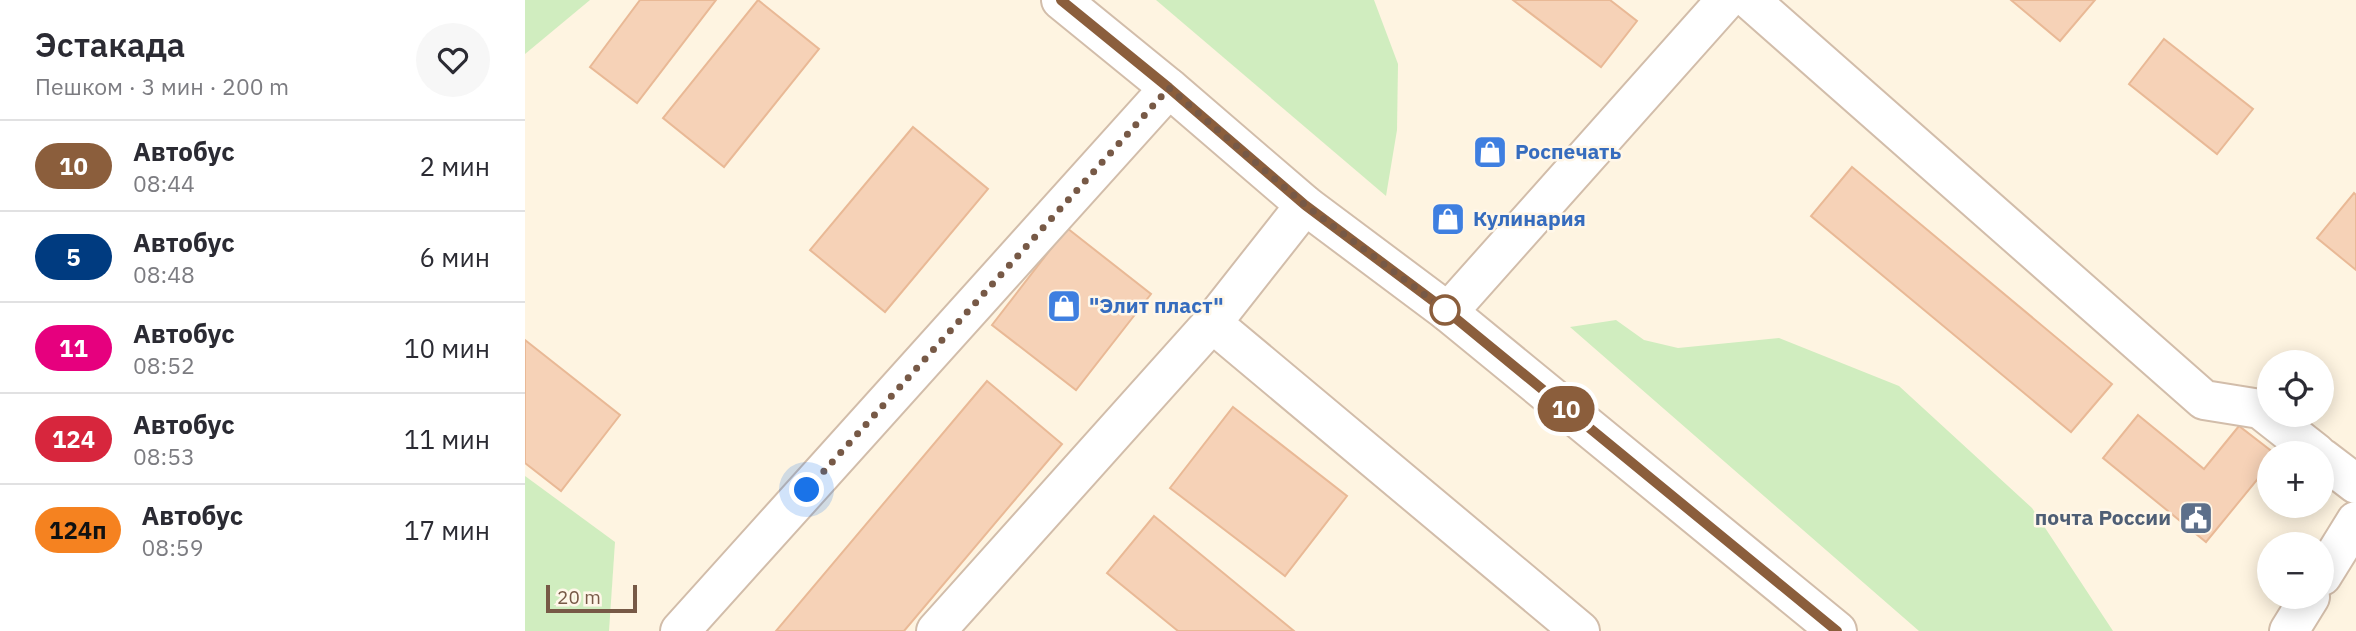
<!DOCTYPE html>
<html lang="ru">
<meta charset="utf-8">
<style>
:root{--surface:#fff;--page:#f7f7f7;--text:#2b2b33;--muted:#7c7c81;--line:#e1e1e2}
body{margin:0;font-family:"IBM Plex Sans",sans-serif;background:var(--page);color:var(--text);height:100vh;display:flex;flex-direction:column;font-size:26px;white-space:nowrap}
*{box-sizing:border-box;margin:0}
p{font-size:23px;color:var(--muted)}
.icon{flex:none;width:38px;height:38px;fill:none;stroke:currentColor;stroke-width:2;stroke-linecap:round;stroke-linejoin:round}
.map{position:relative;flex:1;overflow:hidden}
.panel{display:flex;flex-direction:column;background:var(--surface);width:525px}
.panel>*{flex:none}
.badge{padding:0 14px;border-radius:23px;font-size:24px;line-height:46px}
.fabs{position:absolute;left:1732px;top:350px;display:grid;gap:14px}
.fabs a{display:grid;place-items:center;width:77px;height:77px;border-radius:50%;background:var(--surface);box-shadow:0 4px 18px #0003;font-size:35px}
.scale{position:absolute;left:21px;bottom:18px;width:91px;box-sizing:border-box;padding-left:7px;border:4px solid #775946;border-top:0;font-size:19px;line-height:24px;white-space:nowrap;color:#775946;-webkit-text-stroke:5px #fff7e9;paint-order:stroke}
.you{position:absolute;width:35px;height:35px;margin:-18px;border:5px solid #fff;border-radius:50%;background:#1a73e8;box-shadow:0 0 0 10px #1a73e833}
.map>.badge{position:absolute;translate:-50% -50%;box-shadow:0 0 0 4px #fff}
.round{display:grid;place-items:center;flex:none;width:74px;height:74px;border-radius:37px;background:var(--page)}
.overview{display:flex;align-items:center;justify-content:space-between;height:119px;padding:0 35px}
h1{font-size:33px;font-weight:600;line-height:52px}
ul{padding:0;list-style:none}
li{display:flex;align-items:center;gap:21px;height:91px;padding:0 35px;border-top:2px solid var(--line)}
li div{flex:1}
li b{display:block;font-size:26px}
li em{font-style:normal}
li .badge{min-width:77px;font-weight:700;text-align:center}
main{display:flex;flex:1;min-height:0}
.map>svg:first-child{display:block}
.green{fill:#d0edbf}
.building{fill:#f6d2b7;stroke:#e9b996;stroke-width:2}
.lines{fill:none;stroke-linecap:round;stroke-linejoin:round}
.minor-casing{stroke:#d2bdaa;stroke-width:42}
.minor{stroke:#fff;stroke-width:38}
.line-casing{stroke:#fff;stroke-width:16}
.line{stroke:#8b5e3c;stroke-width:10}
.walk{stroke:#775946;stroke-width:7;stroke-dasharray:0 12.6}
.stop-dot{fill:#fff;stroke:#8b5e3c;stroke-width:3.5}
.labels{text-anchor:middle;stroke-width:5;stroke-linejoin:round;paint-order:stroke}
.shop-label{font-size:21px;font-weight:bold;fill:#366cbe;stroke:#fff7e9;text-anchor:start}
.service-label{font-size:21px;font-weight:bold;fill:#4e5e75;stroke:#fff7e9;text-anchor:end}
</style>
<main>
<section class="panel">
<div class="overview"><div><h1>Эстакада</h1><p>Пешком · 3 мин · 200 m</p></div><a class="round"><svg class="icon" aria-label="heart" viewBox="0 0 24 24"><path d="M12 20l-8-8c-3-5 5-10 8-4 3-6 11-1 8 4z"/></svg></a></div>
<ul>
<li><span class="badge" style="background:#8b5e3c;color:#fff">10</span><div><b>Автобус</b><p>08:44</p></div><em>2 мин</em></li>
<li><span class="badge" style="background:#003b80;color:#fff">5</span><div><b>Автобус</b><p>08:48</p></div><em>6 мин</em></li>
<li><span class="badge" style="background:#e6007e;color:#fff">11</span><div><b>Автобус</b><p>08:52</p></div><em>10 мин</em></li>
<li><span class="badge" style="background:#d7263d;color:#fff">124</span><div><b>Автобус</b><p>08:53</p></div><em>11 мин</em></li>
<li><span class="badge" style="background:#f58220;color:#111">124п</span><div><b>Автобус</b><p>08:59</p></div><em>17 мин</em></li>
</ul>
</section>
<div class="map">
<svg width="1831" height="631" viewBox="0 0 1831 631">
<rect width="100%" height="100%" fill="#fef4e1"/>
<g class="green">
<polygon points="0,0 65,0 0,54"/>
<polygon points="631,0 849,0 873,64 872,130 861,196"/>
<polygon points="1091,320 1119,340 1153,348 1254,338 1374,386 1507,508 1588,631 1394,631 1045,327"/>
<polygon points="0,476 90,542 84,631 0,631"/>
</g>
<g class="building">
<polygon points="115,0 191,0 112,103 65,67"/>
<polygon points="233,0 294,49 199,167 138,118"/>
<polygon points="988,0 1085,0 1112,21 1076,67"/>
<polygon points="1486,0 1570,0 1535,41"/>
<polygon points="1639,39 1728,109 1692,154 1604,84"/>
<polygon points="388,127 463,189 360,312 285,250"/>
<polygon points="1327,167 1587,384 1546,432 1286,216"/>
<polygon points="1829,193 1831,195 1831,270 1792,238"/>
<polygon points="542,228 626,294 551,390 467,325"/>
<polygon points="0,340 95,415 36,491 0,463"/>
<polygon points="462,381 537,444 379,631 251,631"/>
<polygon points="708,407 822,496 760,576 645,488"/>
<polygon points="1613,415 1679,469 1714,426 1749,453 1745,453 1745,464 1681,542 1578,458"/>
<polygon points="629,516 769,631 653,631 582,573"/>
</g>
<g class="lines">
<g class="minor-casing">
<g id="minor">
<polyline points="536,0 644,88 780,205 923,312 1312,631"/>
<polyline points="1225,0 1679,400 1735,409 1791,453"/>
<polyline points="923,312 1201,0"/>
<polyline points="687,323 1055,631"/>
<polyline points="1797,458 1831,484"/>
<polyline points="1797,576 1831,521"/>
<polyline points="155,631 644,88"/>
<polyline points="411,631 687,323 780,205"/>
<polyline points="1764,631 1785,597"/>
</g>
</g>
<use href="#minor" class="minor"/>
</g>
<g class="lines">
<g class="line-casing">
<polyline id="line" points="536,0 644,88 780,205 923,312 1312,631"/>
</g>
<use href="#line" class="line"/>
<polyline class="walk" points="282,490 644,88 780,205 920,310"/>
</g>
<defs>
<g id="shop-square" transform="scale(1.75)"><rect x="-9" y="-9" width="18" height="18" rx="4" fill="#3f7fe0" stroke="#fff7e9"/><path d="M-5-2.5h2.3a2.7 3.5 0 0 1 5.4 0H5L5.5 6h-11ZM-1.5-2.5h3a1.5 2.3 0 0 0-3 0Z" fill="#fff"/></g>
<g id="civic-square" transform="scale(1.75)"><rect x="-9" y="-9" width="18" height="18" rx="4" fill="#5c6f8a" stroke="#fff7e9"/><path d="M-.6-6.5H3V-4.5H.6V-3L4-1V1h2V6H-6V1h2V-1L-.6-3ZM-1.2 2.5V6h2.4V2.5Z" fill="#fff"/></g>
</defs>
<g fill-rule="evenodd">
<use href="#shop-square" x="965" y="152"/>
<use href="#shop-square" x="923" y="219"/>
<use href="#shop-square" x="539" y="306"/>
<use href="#civic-square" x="1671" y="518"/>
</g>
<circle class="stop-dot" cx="920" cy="310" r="14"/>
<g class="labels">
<g class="shop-label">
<text x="990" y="159">Роспечать</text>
<text x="948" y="226">Кулинария</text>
<text x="564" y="313">"Элит пласт"</text>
</g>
<g class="service-label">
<text x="1646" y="525">почта России</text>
</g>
</g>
</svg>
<div class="fabs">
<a><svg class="icon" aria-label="locate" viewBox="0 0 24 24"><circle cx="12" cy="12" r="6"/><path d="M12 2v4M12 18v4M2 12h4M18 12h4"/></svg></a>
<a>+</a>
<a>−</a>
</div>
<div class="scale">20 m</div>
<div class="you" style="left:282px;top:490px"></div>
<b class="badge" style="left:1041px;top:409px;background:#8b5e3c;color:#fff">10</b>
</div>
</main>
